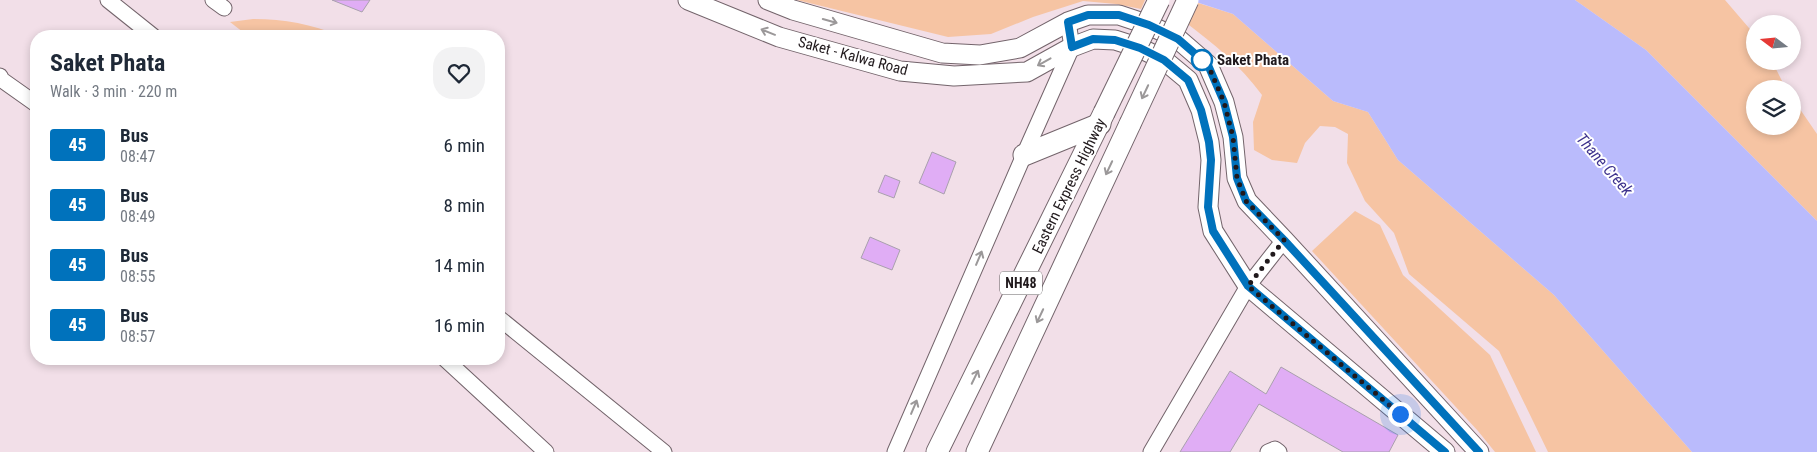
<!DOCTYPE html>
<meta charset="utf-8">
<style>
:root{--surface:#fff;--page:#f2f2f3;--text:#1f2937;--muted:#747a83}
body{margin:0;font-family:"Roboto Condensed",sans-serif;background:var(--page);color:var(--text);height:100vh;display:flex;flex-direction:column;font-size:19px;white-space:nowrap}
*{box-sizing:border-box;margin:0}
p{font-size:16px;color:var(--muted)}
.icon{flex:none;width:28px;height:28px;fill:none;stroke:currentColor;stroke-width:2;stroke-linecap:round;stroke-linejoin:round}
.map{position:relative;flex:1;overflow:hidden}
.sheet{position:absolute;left:30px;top:30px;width:475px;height:335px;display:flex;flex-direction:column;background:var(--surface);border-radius:20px;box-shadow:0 2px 8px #0003}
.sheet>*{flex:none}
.badge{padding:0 10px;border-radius:4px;font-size:18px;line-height:32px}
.needle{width:32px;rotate:286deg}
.buttons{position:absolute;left:1746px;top:15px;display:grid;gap:10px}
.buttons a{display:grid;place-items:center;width:55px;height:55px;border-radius:50%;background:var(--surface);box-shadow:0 2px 8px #0003;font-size:25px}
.you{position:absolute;width:25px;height:25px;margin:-12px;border:4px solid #fff;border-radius:50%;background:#1a73e8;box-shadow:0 0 0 8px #1a73e833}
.map>.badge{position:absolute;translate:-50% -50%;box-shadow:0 0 0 2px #fff}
.round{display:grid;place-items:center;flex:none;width:52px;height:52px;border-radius:20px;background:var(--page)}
.overview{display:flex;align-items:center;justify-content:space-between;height:85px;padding:0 20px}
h1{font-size:24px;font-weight:700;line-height:38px}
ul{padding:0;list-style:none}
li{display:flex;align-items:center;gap:15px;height:60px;padding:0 20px}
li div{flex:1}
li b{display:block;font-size:19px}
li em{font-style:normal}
li .badge{min-width:55px;font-weight:700;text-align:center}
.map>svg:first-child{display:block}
.green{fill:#f6c4a3}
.water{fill:#babbfc}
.building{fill:#e0adf5;stroke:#a9a0ad}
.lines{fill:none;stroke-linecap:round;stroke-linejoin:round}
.minor-casing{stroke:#73646b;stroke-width:17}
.major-casing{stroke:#73646b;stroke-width:21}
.highway-casing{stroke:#73646b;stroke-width:23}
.minor{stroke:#fff;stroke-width:15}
.major{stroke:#fff;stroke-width:19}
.highway{stroke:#fff;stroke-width:21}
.highway-bridge-casing{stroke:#73646b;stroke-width:23;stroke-linecap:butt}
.highway-bridge{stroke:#fff;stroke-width:21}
.oneway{stroke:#9b9899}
.line-casing{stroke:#fff;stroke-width:11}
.line{stroke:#0072bc;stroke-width:8}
.walk{stroke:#20191c;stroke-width:5;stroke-dasharray:0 9}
.stop-dot{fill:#fff;stroke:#0072bc;stroke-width:2.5}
.labels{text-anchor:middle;stroke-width:4;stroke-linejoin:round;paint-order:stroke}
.shield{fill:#fff;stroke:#635e60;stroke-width:1}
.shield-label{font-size:14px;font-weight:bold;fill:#20191c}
.street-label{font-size:15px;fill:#20191c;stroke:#fff}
.stop-label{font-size:15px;font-weight:bold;fill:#20191c;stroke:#fff;text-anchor:start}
.water-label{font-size:16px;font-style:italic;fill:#3e338d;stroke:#fff}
</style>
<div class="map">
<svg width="1817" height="452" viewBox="0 0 1817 452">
<rect width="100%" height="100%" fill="#f2dfe8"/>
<g class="green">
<polygon points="797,0 1145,0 1141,9 1116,4 1083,1 1033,17 991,34 948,37"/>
<polygon points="1575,0 1725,0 1755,35 1755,61 1772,61 1786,89 1755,89 1755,126 1792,126 1793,99 1817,134 1817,221 1646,50"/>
<path d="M1195,2L1233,14L1333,101L1368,112L1398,160L1554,295L1692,452H1548L1499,351L1409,274L1394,233L1365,201L1347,163L1348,134L1335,127L1320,126L1305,143L1297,163L1272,160L1254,150L1253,122L1262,95C1240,65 1214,44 1185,22Z"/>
<path d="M253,19C284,19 311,24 340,36H248L230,22Z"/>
<polygon points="1355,211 1380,225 1403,275 1490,355 1536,452 1495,452 1478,431 1312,251"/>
</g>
<polygon class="water" points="1190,0 1575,0 1646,50 1817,221 1817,452 1692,452 1554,295 1398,160 1368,112 1333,101 1233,14"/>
<g class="building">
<polygon points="332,0 370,0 362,12"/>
<polygon points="932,152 956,162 944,194 919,183"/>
<polygon points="885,175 900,181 894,198 878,192"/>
<polygon points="870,237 900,250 892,270 861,258"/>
<polygon points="1281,367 1398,435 1389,452 1343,452 1259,404 1230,452 1180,452 1230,371 1266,394"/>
</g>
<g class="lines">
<g class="minor-casing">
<g id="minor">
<polyline points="108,0 153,36"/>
<polyline points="213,0 224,8"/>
<polyline points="0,76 2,80 36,104"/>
<polyline points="499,318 664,452"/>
<polyline points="445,359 546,452"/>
<polyline points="895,452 1024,155 1072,47 1068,22"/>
<polyline points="1151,452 1248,286 1284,240"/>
<polyline points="1268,452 1275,449 1279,452"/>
</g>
</g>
<g class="major-casing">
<g id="major">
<polyline points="688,0 779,37 900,71 954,76 1027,72 1072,47 1093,39 1115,40 1140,48 1164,60 1188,80 1201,110 1209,142 1211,160 1208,207 1213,231 1248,286 1445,452"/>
<polyline points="768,0 793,10 942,53 980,55 1020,48 1068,22 1088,15 1119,15 1149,25 1178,39 1208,65 1224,102 1233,137 1237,178 1247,201 1284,240 1479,452"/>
</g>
</g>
<g class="highway-casing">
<g id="highway">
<polyline points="1024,155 1100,124"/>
<polyline points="937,452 1104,113"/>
<polyline points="977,452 1130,124"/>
</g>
</g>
<use href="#minor" class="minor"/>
<use href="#major" class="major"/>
<use href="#highway" class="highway"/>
<g class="highway-bridge-casing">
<g id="highway-bridge">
<polyline points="1104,113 1159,0"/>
<polyline points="1130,124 1188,0"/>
</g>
</g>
<use href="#highway-bridge" class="highway-bridge"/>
</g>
<defs><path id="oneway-shaft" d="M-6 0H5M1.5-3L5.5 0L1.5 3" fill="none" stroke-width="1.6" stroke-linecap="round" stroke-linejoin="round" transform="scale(1.25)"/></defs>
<g class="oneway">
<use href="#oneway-shaft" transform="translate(830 21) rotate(16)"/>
<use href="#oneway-shaft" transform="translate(768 32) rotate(-158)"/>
<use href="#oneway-shaft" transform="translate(1044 62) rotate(151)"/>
<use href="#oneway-shaft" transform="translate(1145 92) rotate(115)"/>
<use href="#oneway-shaft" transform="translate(1109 168) rotate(115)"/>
<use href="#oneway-shaft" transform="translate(979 258) rotate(-67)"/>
<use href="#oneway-shaft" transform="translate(1040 316) rotate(115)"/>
<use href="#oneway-shaft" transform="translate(975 377) rotate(-64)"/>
<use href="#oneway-shaft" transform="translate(914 407) rotate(-67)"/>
</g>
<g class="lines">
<g class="line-casing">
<polyline id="line" points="1445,452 1248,286 1213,231 1208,207 1211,160 1209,142 1201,110 1188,80 1164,60 1140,48 1115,40 1093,39 1072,47 1068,22 1088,15 1119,15 1149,25 1178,39 1208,65 1224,102 1233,137 1237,178 1246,201 1284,240 1479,452"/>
</g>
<use href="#line" class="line"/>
<polyline class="walk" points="1202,60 1198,56 1208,65 1224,102 1233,137 1237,178 1246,201 1284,240 1248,286 1400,414"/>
</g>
<circle class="stop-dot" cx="1202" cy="60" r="10"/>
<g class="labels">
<rect class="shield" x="1000" y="271.5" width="42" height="23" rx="4"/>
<g class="shield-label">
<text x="1021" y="288">NH48</text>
</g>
<g class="street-label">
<text transform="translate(853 56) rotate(15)" y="5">Saket - Kalwa Road</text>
<text transform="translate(1069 186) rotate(-64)" y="5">Eastern Express Highway</text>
</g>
<g class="stop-label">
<text x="1217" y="65">Saket Phata</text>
</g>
<g class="water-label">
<text transform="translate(1605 164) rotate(49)" y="6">Thane Creek</text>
</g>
</g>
</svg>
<div class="buttons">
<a><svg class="needle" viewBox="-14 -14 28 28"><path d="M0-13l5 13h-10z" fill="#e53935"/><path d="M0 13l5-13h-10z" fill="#747a83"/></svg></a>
<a><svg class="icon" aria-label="layers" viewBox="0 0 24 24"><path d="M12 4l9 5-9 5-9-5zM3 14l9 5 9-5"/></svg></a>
</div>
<div class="you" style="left:1400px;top:414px"></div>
<section class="sheet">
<div class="overview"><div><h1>Saket Phata</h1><p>Walk · 3 min · 220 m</p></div><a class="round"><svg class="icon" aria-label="heart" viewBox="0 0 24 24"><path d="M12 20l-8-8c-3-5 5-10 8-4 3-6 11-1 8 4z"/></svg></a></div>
<ul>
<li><span class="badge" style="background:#0072bc;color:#fff">45</span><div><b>Bus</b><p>08:47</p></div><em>6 min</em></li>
<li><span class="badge" style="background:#0072bc;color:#fff">45</span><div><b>Bus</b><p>08:49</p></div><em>8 min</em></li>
<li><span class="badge" style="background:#0072bc;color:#fff">45</span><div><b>Bus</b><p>08:55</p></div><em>14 min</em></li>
<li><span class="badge" style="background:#0072bc;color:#fff">45</span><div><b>Bus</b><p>08:57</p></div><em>16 min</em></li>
</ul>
</section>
</div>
